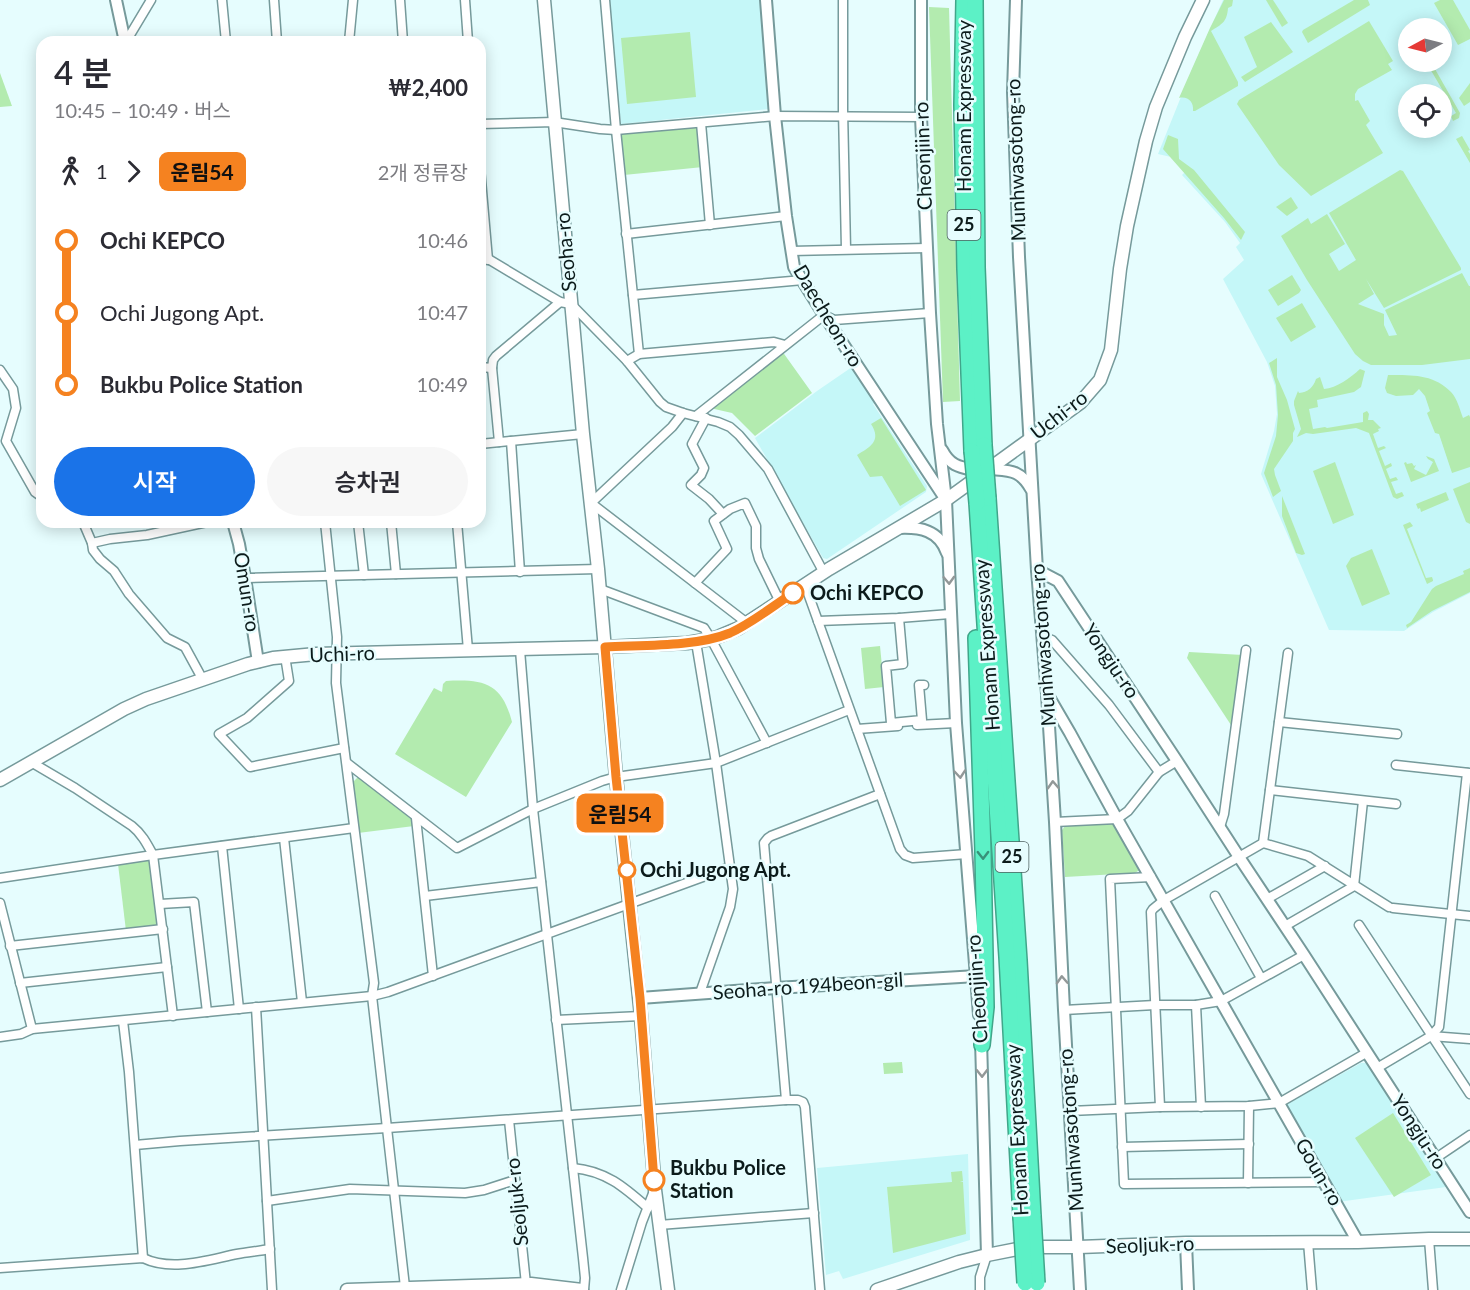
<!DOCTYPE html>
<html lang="ko">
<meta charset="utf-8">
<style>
:root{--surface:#fff;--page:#f7f7f7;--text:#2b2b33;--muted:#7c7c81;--accent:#1a73e8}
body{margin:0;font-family:Lato,"Noto Sans KR",sans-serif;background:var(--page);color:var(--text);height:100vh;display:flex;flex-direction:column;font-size:22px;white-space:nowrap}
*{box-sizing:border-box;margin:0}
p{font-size:20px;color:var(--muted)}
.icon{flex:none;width:33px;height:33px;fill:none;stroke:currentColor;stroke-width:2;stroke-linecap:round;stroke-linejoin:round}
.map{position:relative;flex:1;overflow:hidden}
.sheet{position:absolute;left:36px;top:36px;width:450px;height:492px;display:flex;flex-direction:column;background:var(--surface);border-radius:18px;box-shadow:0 3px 15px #0003}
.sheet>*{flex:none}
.badge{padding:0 12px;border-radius:9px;font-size:21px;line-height:39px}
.needle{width:39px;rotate:263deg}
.tools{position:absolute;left:1398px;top:18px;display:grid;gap:12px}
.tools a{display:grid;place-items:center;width:54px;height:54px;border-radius:50%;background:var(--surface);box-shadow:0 3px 15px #0003;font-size:30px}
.map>.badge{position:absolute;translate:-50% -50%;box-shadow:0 0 0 3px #fff}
.legs{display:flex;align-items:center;gap:9px;height:66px;padding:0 18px;font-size:20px}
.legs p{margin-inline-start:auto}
.headline{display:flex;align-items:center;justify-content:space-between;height:102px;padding:0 18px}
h1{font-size:33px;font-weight:600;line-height:45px}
.action{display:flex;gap:12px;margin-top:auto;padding:12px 18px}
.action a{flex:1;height:69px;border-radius:36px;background:var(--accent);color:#fff;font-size:24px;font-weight:600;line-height:69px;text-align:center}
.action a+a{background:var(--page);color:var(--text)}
ul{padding:0 18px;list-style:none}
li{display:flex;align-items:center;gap:21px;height:72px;font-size:22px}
li i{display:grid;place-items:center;width:9px;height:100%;margin:0 8px;background:currentColor}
li i::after{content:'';width:15px;height:15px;margin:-8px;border:4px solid;border-radius:50%;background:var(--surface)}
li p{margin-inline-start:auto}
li:first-child i{background:linear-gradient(#0000 50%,currentColor 0)}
li:last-child i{background:linear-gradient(currentColor 50%,#0000 0)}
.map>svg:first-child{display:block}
.built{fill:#c5f7f8;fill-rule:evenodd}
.green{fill:#b3ebaf}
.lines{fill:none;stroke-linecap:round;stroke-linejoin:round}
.minor-casing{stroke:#769a9b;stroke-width:11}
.tertiary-casing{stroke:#769a9b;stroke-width:14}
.secondary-casing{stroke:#769a9b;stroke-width:15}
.motorway-casing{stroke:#40a68a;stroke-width:18}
.minor{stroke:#fff;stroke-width:8}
.tertiary{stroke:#fff;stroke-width:10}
.secondary{stroke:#fff;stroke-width:12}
.motorway{stroke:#5cf1c6;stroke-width:15}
.motorway-bridge-casing{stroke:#40a68a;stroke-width:18;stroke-linecap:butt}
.motorway-bridge{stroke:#5cf1c6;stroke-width:15}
.oneway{stroke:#929898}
.oneway2{stroke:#389179}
.line-1-casing{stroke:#fff;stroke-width:14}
.line-1{stroke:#f58220;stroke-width:9}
.stop-1-dot{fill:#fff;stroke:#f58220;stroke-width:3}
.labels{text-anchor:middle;stroke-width:5;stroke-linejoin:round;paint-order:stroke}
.shield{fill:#e6fdfe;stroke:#4d5f5f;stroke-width:1.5}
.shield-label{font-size:18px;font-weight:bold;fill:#0c1b1b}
.street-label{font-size:20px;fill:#0c1b1b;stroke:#e6fdfe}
.stop-label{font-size:20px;font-weight:bold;fill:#0c1b1b;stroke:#e6fdfe;text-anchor:start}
</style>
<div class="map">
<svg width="1470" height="1290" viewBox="0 0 1470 1290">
<rect width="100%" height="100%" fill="#e6fdfe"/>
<g class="built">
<polygon points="608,0 760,0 769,109 621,124"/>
<path d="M1223,0H1470V593L1433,612L1404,631L1329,630L1261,474L1274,431L1277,414L1275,386L1267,362L1223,279L1244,260L1236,247L1240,243L1225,222L1182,175L1185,172L1171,157L1158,154L1193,67ZM1408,28H1442V62H1408ZM1408,94H1442V128H1408Z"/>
<polygon points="852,367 876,402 873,404 927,486 926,492 827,559 823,558 755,438 817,391"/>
<polygon points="1361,1063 1369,1063 1446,1187 1338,1202 1284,1106"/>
<polygon points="968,1154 970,1240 843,1279 839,1271 826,1275 817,1168"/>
</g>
<g class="green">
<path d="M1224,0H1233L1232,6L1228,8C1227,22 1222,24 1211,31L1238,82V86L1195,111H1193C1194,102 1188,96 1179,98L1210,28Z"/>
<polygon points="1266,0 1273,0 1288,23 1282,27"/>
<polygon points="1354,0 1368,0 1370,5 1308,43 1302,32 1303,30"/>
<polygon points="1440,0 1453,0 1470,30 1470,39 1458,45 1434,3"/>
<polygon points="929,7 949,8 960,401 943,402"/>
<polygon points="1369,21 1393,61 1388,64 1392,70 1358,89 1355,94 1355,101 1358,100 1370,121 1366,125 1383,153 1311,196 1279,165 1237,104 1239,100"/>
<polygon points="1271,22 1293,52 1245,82 1241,77 1257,67 1244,37"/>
<polygon points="690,32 696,97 627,104 621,38"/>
<polygon points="1418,62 1431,62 1460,113 1459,118 1453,121 1451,116 1456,113 1429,67 1423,70"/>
<polygon points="0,73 12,106 0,107"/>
<polygon points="1470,83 1470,102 1464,106 1459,98"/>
<polygon points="696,126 700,129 703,167 624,175 620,132"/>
<polygon points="1168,135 1178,139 1179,159 1194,170 1245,232 1241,240 1224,218 1163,149"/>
<polygon points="1462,136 1470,150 1468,151 1470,154 1470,163 1456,139"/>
<polygon points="1400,170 1403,171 1461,268 1461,270 1384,308 1366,279 1374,294 1358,304 1384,314 1384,325 1389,336 1397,335 1385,310 1462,273 1469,286 1470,286 1470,359 1422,365 1371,365 1363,361 1355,354 1307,280 1281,236 1308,218 1311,224 1327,214 1345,244 1329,254 1339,271 1356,260 1329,213"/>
<polygon points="1291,197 1298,208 1287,216 1276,207"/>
<polygon points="1292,275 1301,290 1299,293 1278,306 1268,290"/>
<polygon points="1302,303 1316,327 1291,342 1276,318"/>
<polygon points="782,351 812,393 755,436 732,413 710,408"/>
<polygon points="1277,358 1277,377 1287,400 1295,429 1293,433 1293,441 1274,469 1275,475 1281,491 1273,497 1264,473 1276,436 1278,415 1276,385 1269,363"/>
<path d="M1360,369L1365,371L1361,387L1354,392L1317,400L1318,407L1309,409L1313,429L1325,427L1327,428L1363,422V413L1367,411L1369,414L1368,420H1373L1381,428L1378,429L1379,431L1373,434L1378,448L1384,446L1386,448L1379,451L1385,466L1391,463L1392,466L1386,469L1390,479L1396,477L1398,480L1391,482L1396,494L1402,492L1404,496L1397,499L1393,497L1369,433L1356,428L1313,434L1306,433L1297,437L1301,429L1294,405V401L1298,391L1299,393C1308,392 1313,388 1316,379L1320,377L1324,389C1337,388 1350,378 1360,369Z"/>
<path d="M1388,375C1411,375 1434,374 1451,392C1457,398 1460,410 1463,418L1469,415L1470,417V467L1452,473L1439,434L1435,433L1427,413L1430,411L1425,396L1419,389L1413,395L1396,396L1387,393L1385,388Z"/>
<path d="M881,418L926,490L900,506L882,476L870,477L857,455C870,447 882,441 871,424Z"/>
<polygon points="1426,456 1434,459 1439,471 1411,482 1404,463 1406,462 1407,464 1412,463 1414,466 1416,465 1414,469 1426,475 1433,462 1428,459"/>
<polygon points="1335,462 1354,515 1333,524 1313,471"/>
<polygon points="1470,482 1470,524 1466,522 1453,489"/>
<polygon points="1446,492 1449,500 1421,512 1420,508 1418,509 1416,504"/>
<polygon points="1282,496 1305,554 1302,555 1296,553 1282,516"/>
<polygon points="1410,522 1413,526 1407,529 1426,578 1432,577 1433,580 1433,581 1427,584 1403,525"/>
<polygon points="1372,549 1390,594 1362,606 1346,566 1351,558"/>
<polygon points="1470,568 1470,592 1432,611 1407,628 1406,625 1411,622 1432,589 1436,586 1464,574 1463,571"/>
<polygon points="880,646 884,687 865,689 861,648"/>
<polygon points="1189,652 1243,655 1234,726 1231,725 1187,658"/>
<path d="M446,681C484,679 502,683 512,722L466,797L395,754L434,688L442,692L443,684Z"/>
<polygon points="358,777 412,818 414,826 358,833 352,783"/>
<polygon points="1108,823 1117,826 1141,869 1135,873 1065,877 1062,830 1066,825"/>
<polygon points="150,860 158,927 126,931 118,864"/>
<polygon points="902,1062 903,1073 884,1074 883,1063"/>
<polygon points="1393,1113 1431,1175 1394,1197 1355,1138"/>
<polygon points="962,1171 963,1181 960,1181 963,1182 966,1234 893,1253 887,1187 952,1182 951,1172"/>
</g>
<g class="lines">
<g class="minor-casing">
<g id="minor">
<polyline points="222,0 226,42"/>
<polyline points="274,0 277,42"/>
<polyline points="400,0 403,42"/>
<polyline points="465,0 468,42"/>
<polyline points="605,0 616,130 639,354"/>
<polyline points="843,0 843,110 846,249"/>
<polyline points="128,42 125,40 130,35 151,0"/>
<polyline points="349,42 353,0"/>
<polyline points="701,123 710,225"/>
<polyline points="480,124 554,122 600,129 616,130 775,116 921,117"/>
<polyline points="480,168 488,260"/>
<polyline points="626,234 786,216"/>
<polyline points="791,251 927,248"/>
<polyline points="480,254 560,302 571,304 627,361 660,402 666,407 683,413 718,422 730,427 739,435 768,469 824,573"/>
<polyline points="633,295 803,280"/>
<polyline points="627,361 639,354 774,342 785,345"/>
<polyline points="480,367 492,368 493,360 496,356 560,302"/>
<polyline points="492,368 499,442"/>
<polyline points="0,370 13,389 16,408 6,441 35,492 42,497"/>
<polyline points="683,413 672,427 591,503 747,623"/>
<polyline points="696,416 824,315 834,320 930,313"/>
<polyline points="706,418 692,444 704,468 701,475 691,485 709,499 723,514"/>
<polyline points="511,441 520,572"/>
<polyline points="480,444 583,434"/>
<polyline points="83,522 92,543 93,550 100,559 114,571 129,594 167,638 185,647 203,680"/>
<polyline points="325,522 337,637 336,683 374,983 372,996 405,1287"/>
<polyline points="358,522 364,575"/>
<polyline points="391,522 396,574"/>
<polyline points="457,522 468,650"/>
<polyline points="92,543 110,539 147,535 207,522"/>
<polyline points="245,578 598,569"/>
<polyline points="695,583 727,549 714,521 730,509 745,503 756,526 756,548 759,559 780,602"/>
<polyline points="805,585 900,849 905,855 913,858 967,854"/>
<polyline points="600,589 704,628 711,639 767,743"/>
<polyline points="899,618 903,664 886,666 891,723 922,720 919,685 924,685"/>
<polyline points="818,621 899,618 950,614"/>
<polyline points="1042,636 1052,640 1109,705 1159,772 1177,761"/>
<polyline points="696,642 716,763 733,889 730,907 700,993"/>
<polyline points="520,650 533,809 583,1258 585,1278 584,1290"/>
<polyline points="285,656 289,681 247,718 219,734 250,767 344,748"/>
<polyline points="1279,722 1397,734"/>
<polyline points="917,725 956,723"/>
<polyline points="857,729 898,726"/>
<path d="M31,762L75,788L132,826C142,834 147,844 153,855L173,1016"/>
<polyline points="347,763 457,848 533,809 602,781 616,777 716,763 849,710"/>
<polyline points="1396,765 1470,773"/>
<polyline points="1270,790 1396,804"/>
<polyline points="416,818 433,976"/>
<polyline points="1055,822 1117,819 1128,811 1159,772"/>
<polyline points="1220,827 1224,814 1246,650"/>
<polyline points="284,838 302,1002"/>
<polyline points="1263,843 1308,856 1389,907"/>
<polyline points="222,846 239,1009"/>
<polyline points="1151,877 1110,879 1124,1184 1324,1182"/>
<polyline points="0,878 153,855 354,828"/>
<polyline points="1354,886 1363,801"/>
<polyline points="425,896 541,882"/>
<polyline points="1215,896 1261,978"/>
<polyline points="1267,899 1325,866"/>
<polyline points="0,903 32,1029"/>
<polyline points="160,904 194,902 207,1012"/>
<polyline points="1393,908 1470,916"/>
<polyline points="1359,925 1470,1094"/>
<polyline points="1285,926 1354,886"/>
<polyline points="10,946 163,929"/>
<polyline points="20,983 167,967"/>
<polyline points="1196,1005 1201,1107"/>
<polyline points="256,1007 272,1290"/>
<polyline points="1064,1010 1155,1005 1196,1005 1221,1001 1304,955"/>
<polyline points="556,1020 641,1016"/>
<polyline points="123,1021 129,1072 143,1258"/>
<polyline points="1431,1036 1470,1039"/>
<polyline points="0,1037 21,1034 32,1029 372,996 388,992 730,867"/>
<polyline points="1377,1068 1431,1036 1439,1027 1467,773"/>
<polyline points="786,1100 798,1100 803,1102 805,1107 820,1290"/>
<polyline points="1160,1107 1151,912 1153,909 1164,900 1263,843 1288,653"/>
<polyline points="1070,1111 1160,1107 1249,1106 1279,1103 1366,1053"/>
<polyline points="509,1120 526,1284"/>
<polyline points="135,1145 180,1141 387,1128 786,1100 764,843 768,838 771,836 880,794"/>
<polyline points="1122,1147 1249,1144"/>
<polyline points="1436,1158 1470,1135"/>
<path d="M573,1168C606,1171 624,1187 648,1208"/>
<polyline points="1248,1183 1249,1106"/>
<polyline points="267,1201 350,1189 465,1193 484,1190 515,1180"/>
<polyline points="659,1225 814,1213"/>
<polyline points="1429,1239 1433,1290"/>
<polyline points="1308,1242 1312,1290"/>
<path d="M0,1268L143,1258C172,1272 207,1260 237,1254C248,1252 259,1251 270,1249"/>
<polyline points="621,1290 642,1222 654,1191"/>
<polyline points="980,1290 980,1277 987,1255"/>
</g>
</g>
<g class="tertiary-casing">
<g id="tertiary">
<polyline points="116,0 125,42"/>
<polyline points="766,0 775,116 786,216 794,267 824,315 944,497"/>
<polyline points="921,0 921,117 930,313 937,424 946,500 956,723 979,1015"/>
<polyline points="1016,0 1013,92 1019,257 1037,570 1047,694 1055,822 1064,1010 1080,1290"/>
<path d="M942,450C951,467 960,467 978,471"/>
<path d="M989,469C1009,471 1020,469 1031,489"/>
<polyline points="233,522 239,544 245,578 258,662"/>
<path d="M899,528C920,527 939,530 947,553"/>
<polyline points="1037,570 1058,581 1177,761 1239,857 1304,955 1470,1212"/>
<polyline points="1049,697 1070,733 1117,819 1358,1242"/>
<polyline points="640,998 776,988 977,976"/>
<polyline points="981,1040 987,1255"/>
<polyline points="1186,1243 1188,1290"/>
</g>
</g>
<g class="secondary-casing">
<g id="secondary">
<polyline points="544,0 583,434 598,569 616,777 641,1016 655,1190 668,1290"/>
<polyline points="0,780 124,709 146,699 248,664 273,658 316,654 605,647 687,643 711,639 720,636 739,628 829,569 946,500 1080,403 1100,380 1111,350 1120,269 1127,226 1146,141 1156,107 1185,37 1203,0"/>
<polyline points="347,1290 531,1284 582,1290"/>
<polyline points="877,1290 959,1262 987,1255 1028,1247 1079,1247 1186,1243 1358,1242 1429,1239 1470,1239"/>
</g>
</g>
<g class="motorway-casing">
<g id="motorway">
<polyline points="964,0 962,105 965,269 972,451"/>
<polyline points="975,0 977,267 984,445"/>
<polyline points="988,498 1019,960 1033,1216"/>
<polyline points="977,503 1007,957 1021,1217"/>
<polyline points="976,638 983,852 986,1007 982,1045"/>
</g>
</g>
<use href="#minor" class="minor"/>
<use href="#tertiary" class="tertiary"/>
<use href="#secondary" class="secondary"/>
<use href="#motorway" class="motorway"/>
<g class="motorway-bridge-casing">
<g id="motorway-bridge">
<polyline points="984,445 988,498"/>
<polyline points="972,451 977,503"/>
<polyline points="1033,1216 1037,1283"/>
<polyline points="1021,1217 1025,1283"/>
</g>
</g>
<use href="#motorway-bridge" class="motorway-bridge"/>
</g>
<defs><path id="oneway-chevron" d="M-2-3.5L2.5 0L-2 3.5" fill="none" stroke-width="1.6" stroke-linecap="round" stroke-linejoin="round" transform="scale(1.5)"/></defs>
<g class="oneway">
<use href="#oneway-chevron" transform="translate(949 580) rotate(88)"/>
<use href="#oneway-chevron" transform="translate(960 774) rotate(85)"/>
<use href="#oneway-chevron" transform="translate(1053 785) rotate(-93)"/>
<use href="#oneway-chevron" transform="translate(1062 980) rotate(-93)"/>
<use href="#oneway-chevron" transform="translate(982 1073) rotate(89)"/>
</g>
<use class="oneway2" href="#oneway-chevron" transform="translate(983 855) rotate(89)"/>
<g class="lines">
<g class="line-1-casing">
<path id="line-1" d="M654,1180L640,998L616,777L605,647C642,645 696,647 730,633C752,623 773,606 793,593"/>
</g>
<use href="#line-1" class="line-1"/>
</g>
<g class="stop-1-dot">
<circle cx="793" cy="593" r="10"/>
<circle cx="627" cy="870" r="8"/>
<circle cx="654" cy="1180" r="10"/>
</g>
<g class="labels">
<g class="shield">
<rect x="947.5" y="210" width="33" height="30" rx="4.5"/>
<rect x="995.5" y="842" width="33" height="30" rx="4.5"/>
</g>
<g class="shield-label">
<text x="964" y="231">25</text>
<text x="1012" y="863">25</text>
</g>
<g class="street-label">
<text transform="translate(964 106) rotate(-90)" y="7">Honam Expressway</text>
<text transform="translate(923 156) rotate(-92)" y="7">Cheonjiin-ro</text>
<text transform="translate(1016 160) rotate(-92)" y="7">Munhwasotong-ro</text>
<text transform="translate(566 252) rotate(-95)" y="7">Seoha-ro</text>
<text transform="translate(828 316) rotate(59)" y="7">Daecheon-ro</text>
<text transform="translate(1059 415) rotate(-38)" y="7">Uchi-ro</text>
<text transform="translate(247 592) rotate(81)" y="7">Omun-ro</text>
<text transform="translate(987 645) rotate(-94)" y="7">Honam Expressway</text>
<text transform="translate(1043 645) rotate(-94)" y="7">Munhwasotong-ro</text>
<text transform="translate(342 654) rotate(-2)" y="7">Uchi-ro</text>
<text transform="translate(1111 661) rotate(56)" y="7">Yongju-ro</text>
<text transform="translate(808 986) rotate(-4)" y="7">Seoha-ro 194beon-gil</text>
<text transform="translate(977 989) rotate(-94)" y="7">Cheonjiin-ro</text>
<text transform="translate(1017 1130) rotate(-93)" y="7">Honam Expressway</text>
<text transform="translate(1071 1130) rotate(-94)" y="7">Munhwasotong-ro</text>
<text transform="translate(1419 1132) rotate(57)" y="7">Yongju-ro</text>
<text transform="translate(1319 1172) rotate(60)" y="7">Goun-ro</text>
<text transform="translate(517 1202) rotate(-96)" y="7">Seoljuk-ro</text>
<text transform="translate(1150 1245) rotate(-2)" y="7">Seoljuk-ro</text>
</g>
<g class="stop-label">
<text x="810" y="600">Ochi KEPCO</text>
<text x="640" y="877">Ochi Jugong Apt.</text>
<text x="670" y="1175">Bukbu Police<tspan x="670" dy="23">Station</tspan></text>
</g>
</g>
</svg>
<div class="tools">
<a><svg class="needle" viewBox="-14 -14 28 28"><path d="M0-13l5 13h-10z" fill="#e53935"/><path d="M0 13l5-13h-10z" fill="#7c7c81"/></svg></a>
<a><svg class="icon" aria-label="locate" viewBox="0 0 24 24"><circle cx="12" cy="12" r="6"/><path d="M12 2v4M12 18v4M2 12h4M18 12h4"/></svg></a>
</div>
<b class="badge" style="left:620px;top:813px;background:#f58220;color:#111">운림54</b>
<section class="sheet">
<div class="headline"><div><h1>4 분</h1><p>10:45 – 10:49 · 버스</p></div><b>₩2,400</b></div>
<div class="legs"><svg class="icon" aria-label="walk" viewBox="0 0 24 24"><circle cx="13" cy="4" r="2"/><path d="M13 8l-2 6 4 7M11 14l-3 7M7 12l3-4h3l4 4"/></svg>1<svg class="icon" aria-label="forward" viewBox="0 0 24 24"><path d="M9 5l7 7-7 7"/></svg><b class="badge" style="background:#f58220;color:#111">운림54</b><p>2개 정류장</p></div>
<ul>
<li><i style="color:#f58220"></i><b>Ochi KEPCO</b><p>10:46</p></li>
<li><i style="color:#f58220"></i><span>Ochi Jugong Apt.</span><p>10:47</p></li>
<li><i style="color:#f58220"></i><b>Bukbu Police Station</b><p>10:49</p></li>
</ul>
<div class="action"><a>시작</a><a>승차권</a></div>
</section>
</div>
